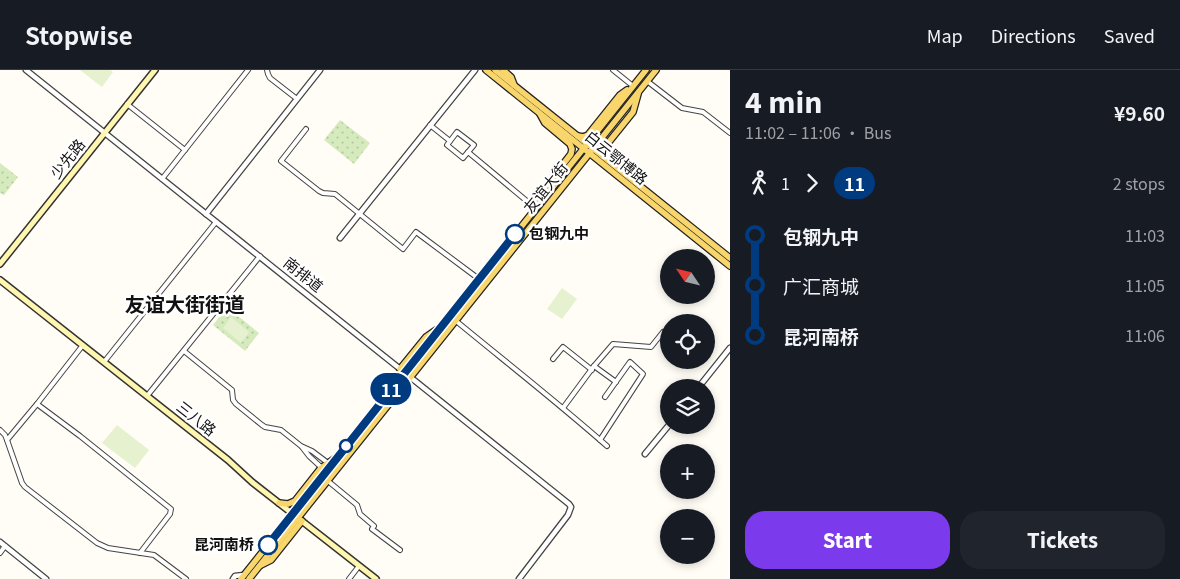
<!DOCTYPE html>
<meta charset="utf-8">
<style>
:root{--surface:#171b24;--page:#20242c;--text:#f1f3f6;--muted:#9ea1a6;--line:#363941;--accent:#7c3aed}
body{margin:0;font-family:Georgia,"Noto Sans SC",serif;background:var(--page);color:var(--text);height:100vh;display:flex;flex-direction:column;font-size:19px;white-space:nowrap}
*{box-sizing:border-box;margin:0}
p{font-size:16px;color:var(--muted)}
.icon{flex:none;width:28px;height:28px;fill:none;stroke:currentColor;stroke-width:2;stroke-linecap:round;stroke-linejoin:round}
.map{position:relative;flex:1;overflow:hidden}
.details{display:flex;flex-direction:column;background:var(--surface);width:450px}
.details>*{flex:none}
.badge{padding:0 10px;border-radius:16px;font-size:18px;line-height:32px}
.needle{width:32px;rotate:305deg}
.fabs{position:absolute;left:660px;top:179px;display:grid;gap:10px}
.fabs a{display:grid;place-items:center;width:55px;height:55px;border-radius:50%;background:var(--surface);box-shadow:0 2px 8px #0003;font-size:25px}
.map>.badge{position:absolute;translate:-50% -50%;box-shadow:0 0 0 2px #fff}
.legs{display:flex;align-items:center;gap:8px;height:55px;padding:0 15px;font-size:16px}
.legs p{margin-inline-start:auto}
.summary{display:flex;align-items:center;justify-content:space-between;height:85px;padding:0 15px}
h1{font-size:28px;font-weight:800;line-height:38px}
.button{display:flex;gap:10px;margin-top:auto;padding:10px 15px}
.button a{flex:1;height:58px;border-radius:20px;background:var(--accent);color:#fff;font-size:20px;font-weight:800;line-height:58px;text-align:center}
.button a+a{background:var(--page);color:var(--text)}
ul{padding:0 15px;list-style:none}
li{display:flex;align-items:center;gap:18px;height:50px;font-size:19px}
li i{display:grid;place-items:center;width:8px;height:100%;margin:0 6px;background:currentColor}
li i::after{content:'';width:12px;height:12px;margin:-6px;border:4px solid;border-radius:50%;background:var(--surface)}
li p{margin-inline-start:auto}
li:first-child i{background:linear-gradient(#0000 50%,currentColor 0)}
li:last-child i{background:linear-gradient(currentColor 50%,#0000 0)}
header{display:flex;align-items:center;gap:30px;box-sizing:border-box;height:70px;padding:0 25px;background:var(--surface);border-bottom:1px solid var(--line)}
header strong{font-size:24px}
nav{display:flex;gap:28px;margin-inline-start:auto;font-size:18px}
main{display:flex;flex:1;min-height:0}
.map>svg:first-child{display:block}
.park{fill:url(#park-dots)}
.pitch{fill:#e6f2cf}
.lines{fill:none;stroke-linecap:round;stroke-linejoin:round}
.minor-casing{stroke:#444;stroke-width:6}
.tertiary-casing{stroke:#444;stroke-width:7}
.secondary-casing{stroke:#333;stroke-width:8}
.primary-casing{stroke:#222;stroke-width:8}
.minor{stroke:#fff;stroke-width:4}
.tertiary{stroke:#fff;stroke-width:4.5}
.secondary{stroke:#fff6b0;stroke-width:5}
.primary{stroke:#f9d66b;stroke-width:5.5}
.line-1-casing{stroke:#fff;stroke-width:11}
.line-1{stroke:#003b80;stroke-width:8}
.stop-1-dot{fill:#fff;stroke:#003b80;stroke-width:2.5}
.labels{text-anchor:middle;stroke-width:5;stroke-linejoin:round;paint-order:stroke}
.street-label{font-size:15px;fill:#111;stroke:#fff}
.stop-label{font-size:15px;font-weight:bold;fill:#111;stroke:#fff;text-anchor:start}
.district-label{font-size:20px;font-weight:bold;fill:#111;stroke:#fff}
</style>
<header>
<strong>Stopwise</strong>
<nav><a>Map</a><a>Directions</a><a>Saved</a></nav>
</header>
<main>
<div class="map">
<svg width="730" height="509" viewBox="0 0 730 509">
<defs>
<pattern id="park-dots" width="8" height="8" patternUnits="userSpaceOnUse" patternTransform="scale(1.25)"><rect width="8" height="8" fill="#d5ebbd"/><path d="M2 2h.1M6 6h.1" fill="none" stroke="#b6c8a1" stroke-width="1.8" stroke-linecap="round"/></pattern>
</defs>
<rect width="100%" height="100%" fill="#fffdf5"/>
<g class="park">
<polygon points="340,50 370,73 354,94 324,70"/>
<polygon points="0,93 18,107 4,125 0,123"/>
<polygon points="227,237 259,263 245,281 213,255"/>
</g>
<g class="pitch">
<polygon points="80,0 110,0 113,2 102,17"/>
<polygon points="562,218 577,229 562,249 547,239"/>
<polygon points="231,247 249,262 241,273 223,258"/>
<polygon points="117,355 149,380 135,398 102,373"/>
</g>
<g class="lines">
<g class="minor-casing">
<g id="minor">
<polyline points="267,0 268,4 270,8 297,29"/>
<polyline points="613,0 633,16"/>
<polyline points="647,11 682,38 703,42 730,63"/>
<polyline points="127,34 185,80"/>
<polyline points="430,55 450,71"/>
<polyline points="306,59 281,91 319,121 323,123 335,124 403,179 416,162 479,209"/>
<polygon points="457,62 474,75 463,88 447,75"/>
<polyline points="468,82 534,137"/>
<polyline points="162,109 248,0"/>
<path d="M450,246C502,289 556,331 607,376"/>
<polyline points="184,281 232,320 233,330 236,334 262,355 265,357 281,360 301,376 312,381 328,393"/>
<polyline points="553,289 563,277 592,300"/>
<polyline points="104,292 216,152"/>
<polyline points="594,296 616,312"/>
<polyline points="147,326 260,186"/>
<polyline points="37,334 80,366 171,439 170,444 140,483"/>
<polyline points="563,338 594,296 613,274 651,277 663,262"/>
<polyline points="0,360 5,365 7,370 37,334 83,275"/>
<polyline points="7,370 22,413 25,417 97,473 108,478 154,485 186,509"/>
<polyline points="600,370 643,304 630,292 605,327"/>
<polyline points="302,377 309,386 322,398"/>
<polyline points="328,411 357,435 360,444 374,456 372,459 400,480"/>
<polyline points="0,483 5,476"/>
<polyline points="349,509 359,496"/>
</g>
</g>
<g class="tertiary-casing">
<g id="tertiary">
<polyline points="26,0 569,434 571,437 568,445 519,509"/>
<polyline points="206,144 320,0"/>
<polyline points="340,168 475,0"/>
<polyline points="698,318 730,278"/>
<polyline points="645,384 669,355"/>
<polyline points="0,472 46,509"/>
<polyline points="233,509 235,506 244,505"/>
</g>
</g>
<g class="secondary-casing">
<g id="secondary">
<polyline points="0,194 155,0"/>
<polyline points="0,210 228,390 252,412 376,509"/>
</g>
</g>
<g class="primary-casing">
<g id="primary">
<polyline points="486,0 730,196"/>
<polyline points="495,0 730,188"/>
<polyline points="503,0 511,7 514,15"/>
<polyline points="578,66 583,67 588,65 620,25 627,20"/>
<polyline points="603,86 604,78 633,42 638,24"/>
<polyline points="534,138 537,128 571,84 572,79 570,74 545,53 540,44"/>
<polyline points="400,299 426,267 436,260"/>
<polyline points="279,433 288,434 295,431 321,398 334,389"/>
<polyline points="261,495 271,490 302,451"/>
<polyline points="241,509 646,0"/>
<polyline points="249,509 656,0"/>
</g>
</g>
<use href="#minor" class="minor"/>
<use href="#tertiary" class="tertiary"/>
<use href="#secondary" class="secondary"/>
<use href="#primary" class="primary"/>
</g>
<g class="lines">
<g class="line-1-casing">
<polyline id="line-1" points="268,475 515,164"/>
</g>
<use href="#line-1" class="line-1"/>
</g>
<g class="stop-1-dot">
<circle cx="515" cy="164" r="9"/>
<circle cx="346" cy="376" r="6"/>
<circle cx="268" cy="475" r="9"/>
</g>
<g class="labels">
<g class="street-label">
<text transform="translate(616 88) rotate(39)" y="5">白云鄂博路</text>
<text transform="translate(68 89) rotate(-51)" y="5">少先路</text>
<text transform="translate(546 118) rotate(-51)" y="5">友谊大街</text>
<text transform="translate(303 205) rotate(39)" y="5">南排道</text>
<text transform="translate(196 349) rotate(38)" y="5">三八路</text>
</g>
<g class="stop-label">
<text x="529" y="169">包钢九中</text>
<text x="254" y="480" text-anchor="end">昆河南桥</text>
</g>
<g class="district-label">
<text x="185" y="242">友谊大街街道</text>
</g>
</g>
</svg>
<div class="fabs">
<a><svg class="needle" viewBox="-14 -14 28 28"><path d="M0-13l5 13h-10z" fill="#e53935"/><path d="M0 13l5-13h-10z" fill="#9ea1a6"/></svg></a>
<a><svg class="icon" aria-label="locate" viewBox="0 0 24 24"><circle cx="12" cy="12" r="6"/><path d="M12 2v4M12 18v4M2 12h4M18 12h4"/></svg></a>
<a><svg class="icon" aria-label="layers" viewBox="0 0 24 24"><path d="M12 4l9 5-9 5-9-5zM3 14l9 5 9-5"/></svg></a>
<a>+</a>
<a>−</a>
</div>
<b class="badge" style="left:391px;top:319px;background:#003b80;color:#fff">11</b>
</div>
<section class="details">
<div class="summary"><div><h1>4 min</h1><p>11:02 – 11:06 · Bus</p></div><b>¥9.60</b></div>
<div class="legs"><svg class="icon" aria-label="walk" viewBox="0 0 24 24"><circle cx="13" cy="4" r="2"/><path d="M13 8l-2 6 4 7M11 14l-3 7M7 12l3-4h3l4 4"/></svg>1<svg class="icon" aria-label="forward" viewBox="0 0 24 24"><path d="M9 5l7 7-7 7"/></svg><b class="badge" style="background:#003b80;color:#fff">11</b><p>2 stops</p></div>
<ul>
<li><i style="color:#003b80"></i><b>包钢九中</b><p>11:03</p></li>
<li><i style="color:#003b80"></i><span>广汇商城</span><p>11:05</p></li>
<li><i style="color:#003b80"></i><b>昆河南桥</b><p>11:06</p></li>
</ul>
<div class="button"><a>Start</a><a>Tickets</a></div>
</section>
</main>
